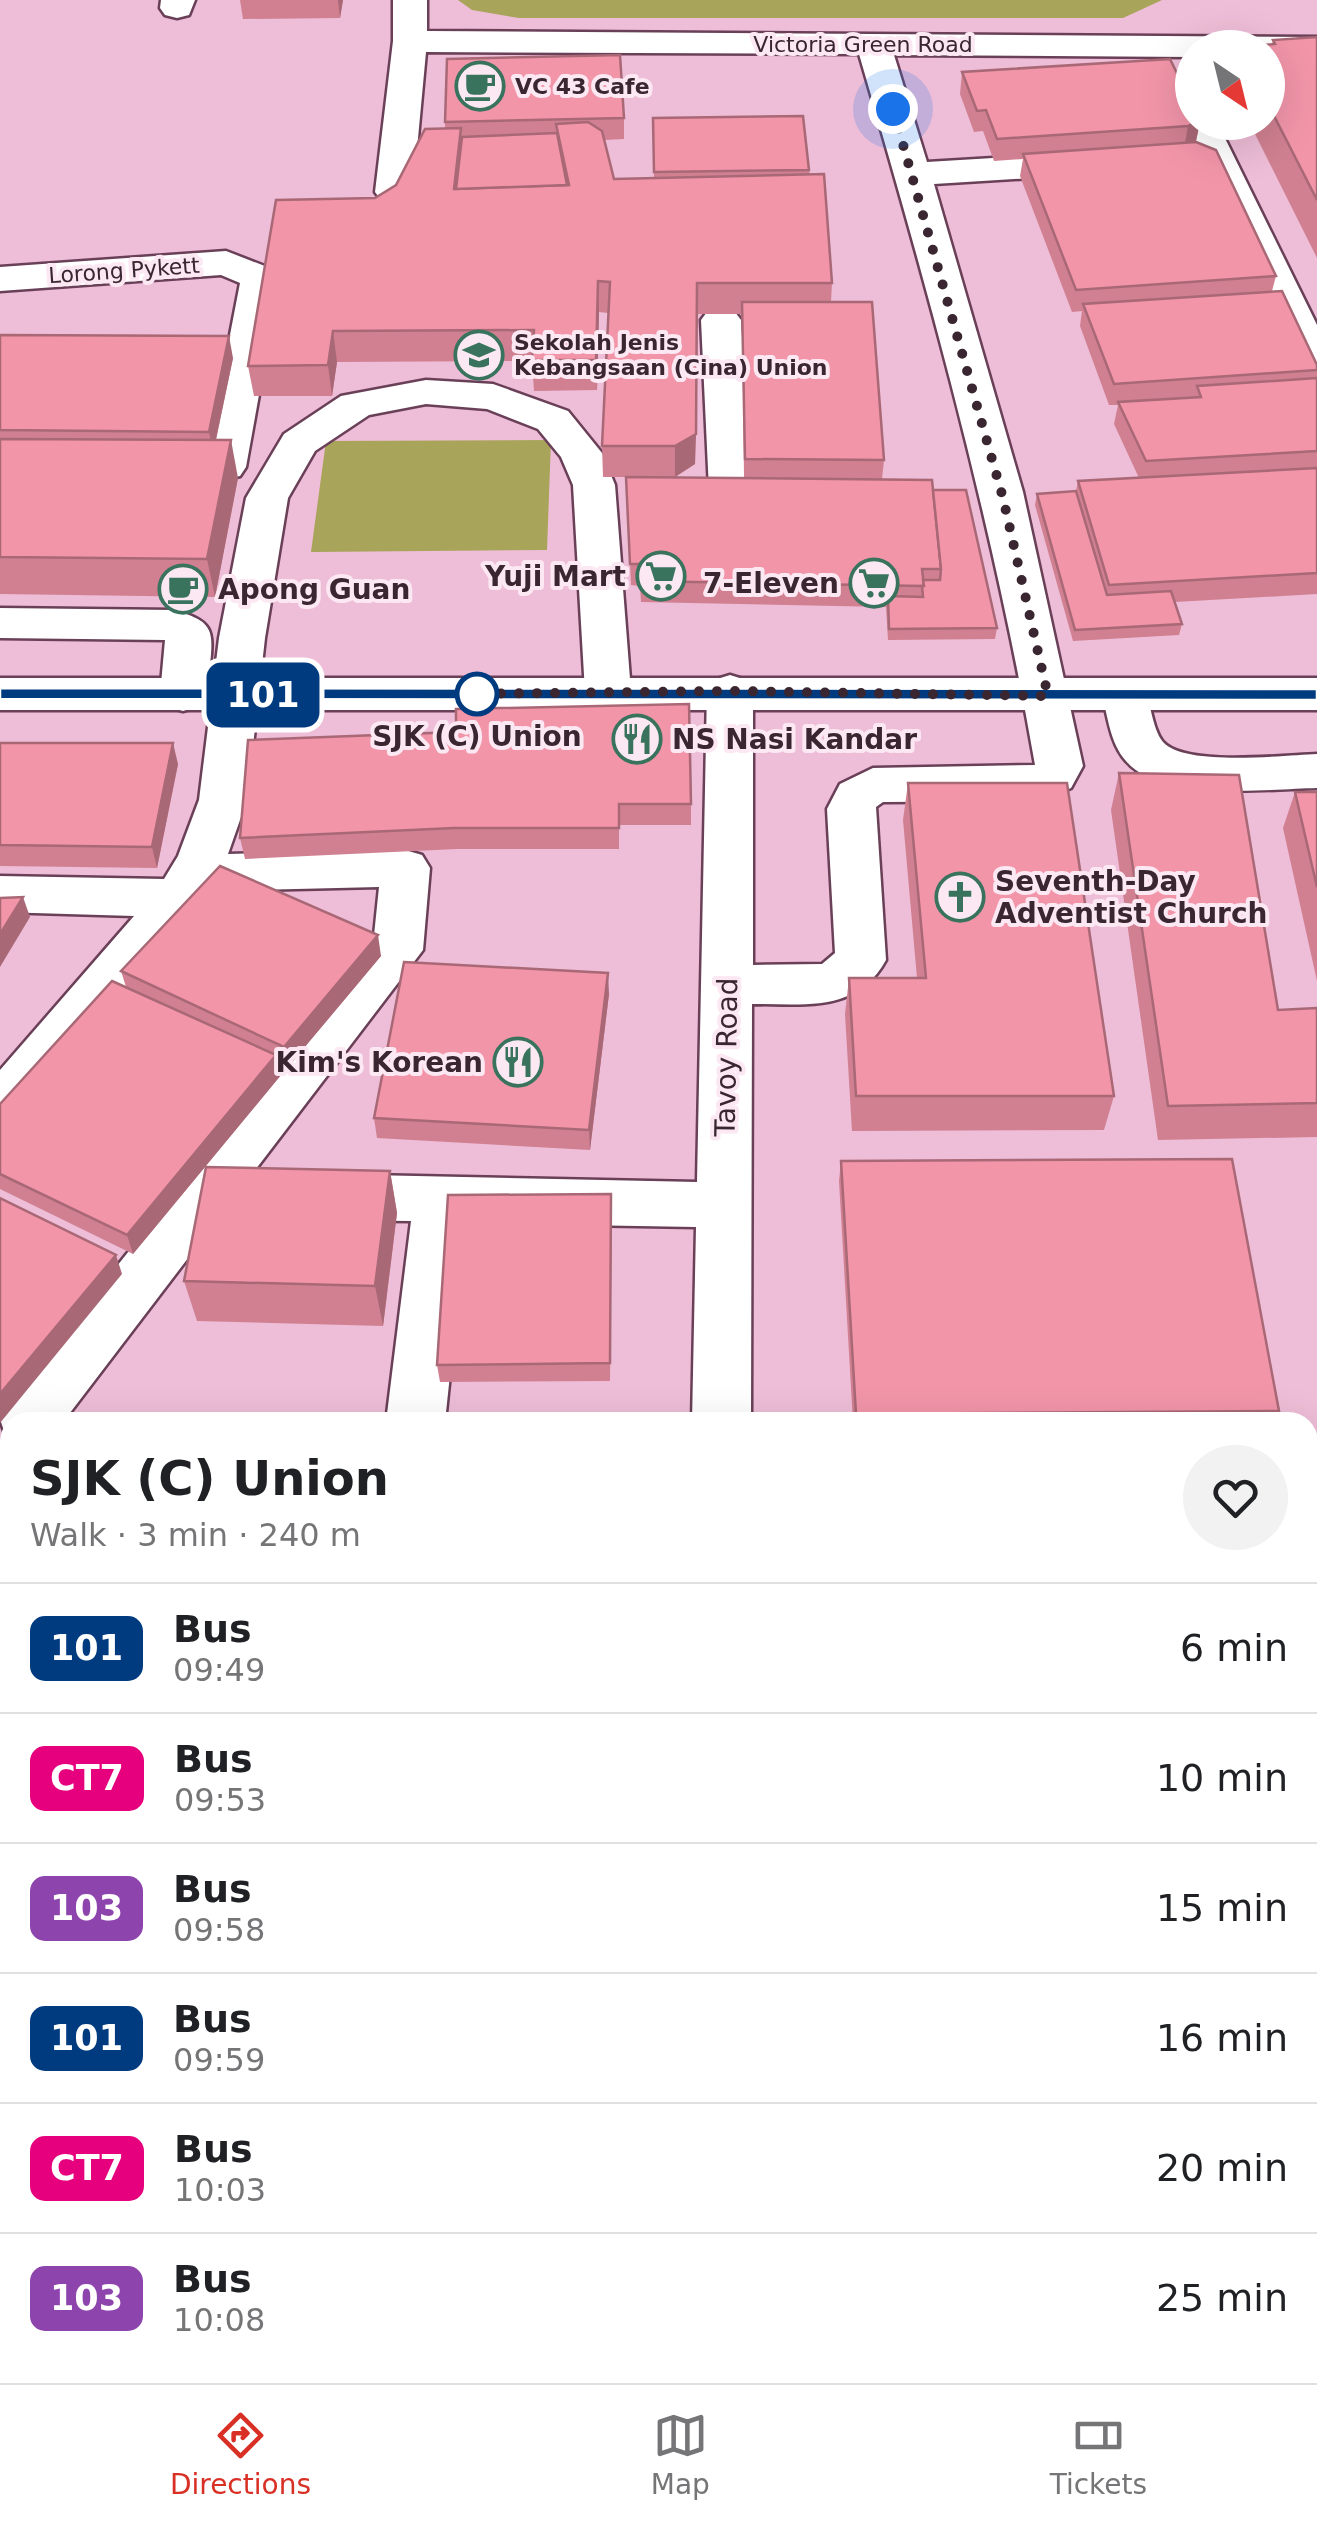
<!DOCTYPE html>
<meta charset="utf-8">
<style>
:root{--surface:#fff;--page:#f2f2f2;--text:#202124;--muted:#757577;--line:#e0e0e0;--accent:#d93025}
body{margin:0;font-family:"DejaVu Sans",sans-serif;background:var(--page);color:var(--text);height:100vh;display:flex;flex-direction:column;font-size:38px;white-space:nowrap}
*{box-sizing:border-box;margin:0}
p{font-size:32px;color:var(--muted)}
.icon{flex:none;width:55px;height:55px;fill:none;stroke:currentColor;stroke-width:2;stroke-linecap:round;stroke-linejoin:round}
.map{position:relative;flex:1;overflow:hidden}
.drawer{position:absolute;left:0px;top:1412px;width:1318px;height:972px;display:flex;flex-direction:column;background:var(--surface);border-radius:30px 30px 0 0;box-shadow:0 10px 40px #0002}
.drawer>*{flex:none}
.badge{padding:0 20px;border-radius:15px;font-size:35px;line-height:65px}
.needle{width:65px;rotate:145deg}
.fabs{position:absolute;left:1175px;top:30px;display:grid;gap:20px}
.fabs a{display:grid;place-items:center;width:110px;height:110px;border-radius:50%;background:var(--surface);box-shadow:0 10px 40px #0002;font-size:50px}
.you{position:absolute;width:50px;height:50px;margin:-25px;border:8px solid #fff;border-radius:50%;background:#1a73e8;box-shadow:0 0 0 15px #1a73e833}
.map>.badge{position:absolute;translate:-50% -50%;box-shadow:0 0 0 5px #fff}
.round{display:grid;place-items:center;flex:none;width:105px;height:105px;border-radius:52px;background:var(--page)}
.head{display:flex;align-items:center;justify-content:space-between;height:170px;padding:0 30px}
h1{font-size:48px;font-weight:600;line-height:75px}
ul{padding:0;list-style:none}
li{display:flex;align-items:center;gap:30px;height:130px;padding:0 30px;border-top:2px solid var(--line)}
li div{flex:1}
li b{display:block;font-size:38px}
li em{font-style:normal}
li .badge{min-width:110px;font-weight:700;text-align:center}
.tab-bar{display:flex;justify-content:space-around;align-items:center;height:140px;border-top:2px solid var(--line);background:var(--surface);font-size:28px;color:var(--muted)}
.tab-bar a{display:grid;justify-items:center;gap:5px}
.tab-bar .selected{color:var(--accent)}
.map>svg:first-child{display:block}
.green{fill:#a8a459}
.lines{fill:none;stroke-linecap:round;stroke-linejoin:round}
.minor-casing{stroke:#694057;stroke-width:5}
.major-casing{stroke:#694057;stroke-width:5}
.minor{fill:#fff;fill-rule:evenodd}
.major{fill:#fff;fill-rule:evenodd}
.wall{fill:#d08091;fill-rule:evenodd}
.shaded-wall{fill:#a96876}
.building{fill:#f295a9;stroke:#a96876;stroke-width:2.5}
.line{fill:#003b80;stroke:#fff;stroke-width:2.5}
.walk{stroke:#392630;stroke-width:10;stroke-dasharray:0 18}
.stop-dot{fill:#fff;stroke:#003b80;stroke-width:5}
.labels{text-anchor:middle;stroke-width:8;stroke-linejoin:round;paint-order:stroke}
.far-street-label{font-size:22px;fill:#392630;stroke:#fce8f2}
.far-poi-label{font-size:22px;font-weight:bold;fill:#392630;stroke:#fce8f2;text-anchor:start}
.poi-label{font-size:28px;font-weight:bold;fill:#392630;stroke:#fce8f2;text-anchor:end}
.stop-label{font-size:28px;font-weight:bold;fill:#392630;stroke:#fce8f2}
.street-label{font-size:28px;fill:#392630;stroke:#fce8f2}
</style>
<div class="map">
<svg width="1317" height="2383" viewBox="0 0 1317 2383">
<rect width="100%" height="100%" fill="#eebdd7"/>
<g class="green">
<polygon points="458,0 1162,0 1123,18 519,18 472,10"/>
<polygon points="551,440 547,550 311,552 326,441"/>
<polygon points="1308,2311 1317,2311 1317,2383 1232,2383 1231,2375 1308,2375"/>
</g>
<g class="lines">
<g class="minor-casing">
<g id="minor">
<polygon points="161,0 195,0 189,15 177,18 165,15 160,8"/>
<path d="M393,0H427V31L1317,37V57H1268V48H1192V57L894,55L927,162L1095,152L1108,155L1113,163L1108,171L1095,174L934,184L1023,492L1083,766L1071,788L1040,801L883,802L876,807L886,960C857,1013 805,1004 752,1004L751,1422H692L696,1227L466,1223L445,1422H386L411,1221L322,1220L303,1213L294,1197L303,1181L322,1174L697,1182L707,691L714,680L730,675L746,680L753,691V965L822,964L835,953L827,809L840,784L873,768L1035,765C993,524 928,289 859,54L426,52L413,192L407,200L394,203L381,200L375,192L393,41Z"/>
<polygon points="1192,113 1192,122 1217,122 1317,325 1317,378 1303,375 1297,366 1181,122"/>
<path d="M226,251L275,270L280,278L246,467L240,476C216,483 189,483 165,476L159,467L165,458L207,454L240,283L221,275L0,291V267Z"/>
<polygon points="721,308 735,312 741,320 751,490 745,500 730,504 715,500 709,490 701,320 707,312"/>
<polygon points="426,380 493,384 568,411 602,453 615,485 631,692 624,703 608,708 592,703 585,692 573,485 561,457 538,429 487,409 426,404 369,415 315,451 288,498 265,638 247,800 228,854 405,850 422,855 430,868 423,950 63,1422 10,1422 10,1441 7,1440 0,1419 7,1404 373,945 379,887 208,891 196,911 19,1122 0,1128 0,1070 134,916 0,912 0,876 164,879 178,856 199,800 219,638 246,498 284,434 341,396"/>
<path d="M0,608L173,610C213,621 214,629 210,667C208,682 207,694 199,706L183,711L167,706L160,695L165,640L0,638Z"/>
<path d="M1125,679L1141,684C1152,701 1151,727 1163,742C1185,767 1285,755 1317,754V788C1268,789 1160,802 1126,761C1110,743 1108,717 1102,695L1109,684Z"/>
<polygon points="1308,1486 1317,1487 1317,1541 1308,1540"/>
<rect x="0" y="1730" width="10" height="62"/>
<rect x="1308" y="1832" width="9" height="66"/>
<rect x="0" y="2121" width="10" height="72"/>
<polygon points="1308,2203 1317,2203 1317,2277 1308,2276"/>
</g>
</g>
<g class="major-casing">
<rect id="major" x="0" y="678" width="1317" height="32"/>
</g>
<use href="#minor" class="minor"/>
<use href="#major" class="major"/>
</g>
<g class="wall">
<polygon points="240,0 343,0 340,18 243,19"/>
<polygon points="1317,37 1317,258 1249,122 1268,122 1268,48 1272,45 1273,40"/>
<polygon points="962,72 1192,122 1200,122 1196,141 1194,142 1276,276 1272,291 1317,365 1317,594 1175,602 1182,624 1179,635 1073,641 1035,505 1037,494 1076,491 1078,481 1139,478 1114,424 1118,405 1109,405 1080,326 1082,311 1072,312 1020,176 1023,159 994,161 983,131 974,132 960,94"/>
<path d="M624,118V139L604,140L614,179L654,178L653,118L809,170L832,283L831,302L884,460L882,479L933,490L997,628L995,639L888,640L886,607L641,602L640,586L631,585L626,477H603L602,446L608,313L599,312L597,390L534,391L532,361L337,362L332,396H254L248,366L375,198L396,185L445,128V122ZM697,314H742L744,478L675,477L695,464Z"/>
<polygon points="0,335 233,358 216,440 238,478 215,597 0,594"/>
<polygon points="248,740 691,804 691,825 619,825 619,849 457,849 245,859 240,838"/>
<polygon points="0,743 178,764 157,868 0,866"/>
<polygon points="1119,773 1278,1010 1317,1008 1317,1137 1158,1140 1111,810"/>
<polygon points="908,783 1114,1096 1104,1130 852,1131 845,1014 849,978 917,978 903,820"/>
<polygon points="1295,792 1317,792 1317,981 1283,828"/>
<polygon points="381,956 288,1067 278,1062 281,1075 133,1254 0,1189 0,1104 126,987 121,971"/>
<polygon points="609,994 590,1150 377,1138 374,1118"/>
<polygon points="841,1161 1279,1411 1274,1422 853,1422 839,1181"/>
<polygon points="390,1171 397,1213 383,1326 197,1321 184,1281"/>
<polygon points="612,1213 610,1381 440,1382 437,1365"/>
<rect x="0" y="1525" width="10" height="201"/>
<polygon points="1308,1559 1317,1562 1317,1804 1308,1804"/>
<rect x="0" y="1787" width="10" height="130"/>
<polygon points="1317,1889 1317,2133 1308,2133 1308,1890"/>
</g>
<g class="shaded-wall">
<polygon points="338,0 343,0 340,18"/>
<polygon points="1195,122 1200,122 1196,141 1184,148 1188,126"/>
<polygon points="598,281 599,312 597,390 596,360"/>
<polygon points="333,331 337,362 332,396 328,365"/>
<polygon points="229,336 233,358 213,453 209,432"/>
<polygon points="696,434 695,464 675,477 675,446"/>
<polygon points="231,440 238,478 215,597 207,559"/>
<polygon points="173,743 178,764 157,868 152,847"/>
<polygon points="23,897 30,917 0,967 0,934"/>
<polygon points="378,935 381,956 288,1067 284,1047"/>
<polygon points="608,973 609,994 590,1150 589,1130"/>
<polygon points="276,1055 281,1075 133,1254 127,1235"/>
<polygon points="390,1171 397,1213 383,1326 375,1286"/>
<polygon points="116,1255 122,1274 0,1423 0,1394"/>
</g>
<g class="building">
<polygon points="1317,37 1317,200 1268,104 1268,48 1238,47 1275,44 1273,40"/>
<polygon points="620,55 624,118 445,122 447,59"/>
<polygon points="1170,59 1192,104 1192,122 1195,122 1188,126 997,139 986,110 977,111 962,72"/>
<polygon points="803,116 809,170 654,172 653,118"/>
<polygon points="588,122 602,131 614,179 824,174 832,283 697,283 696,434 675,446 602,446 610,282 598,281 596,360 532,360 534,330 333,331 328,365 248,366 276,200 375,198 396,185 425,129 461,128 454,189 569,185 556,124"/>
<polygon points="557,133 567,185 456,189 462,137"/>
<polygon points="1196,142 1216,150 1276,276 1076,290 1023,154"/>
<polygon points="1282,291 1317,365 1317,370 1114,384 1083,304"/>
<polygon points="742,302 872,302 884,460 745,459"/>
<polygon points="0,335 229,336 209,432 0,430"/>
<polygon points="1317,378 1317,451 1146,461 1118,402 1201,397 1197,386"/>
<polygon points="0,439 231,440 207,559 0,557"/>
<polygon points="1317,468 1317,573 1109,585 1078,481"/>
<polygon points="626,477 932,480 941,569 922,569 924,586 641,581 640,564 630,564"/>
<polygon points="933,490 966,490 997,628 889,629 888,596 923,597 922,586 924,586 923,580 940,580 941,569"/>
<polygon points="1076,491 1107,595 1171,591 1182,624 1075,630 1037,494"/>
<polygon points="689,704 691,804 619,804 619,828 454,828 240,838 248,740 456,732 456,709"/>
<polygon points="0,743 173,743 152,847 0,845"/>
<polygon points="1119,773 1239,775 1278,1010 1317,1008 1317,1103 1168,1106"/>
<polygon points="908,783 1067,783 1114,1096 856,1096 849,978 926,978"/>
<polygon points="1295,792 1317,792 1317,887"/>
<polygon points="220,866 378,935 284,1047 121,971"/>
<polygon points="23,897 0,934 0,898"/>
<polygon points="404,962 608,973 589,1130 374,1118"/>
<polygon points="112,981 276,1055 127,1235 0,1174 0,1104"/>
<polygon points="1232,1159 1279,1411 856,1414 841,1161"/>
<polygon points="206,1167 390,1171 375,1286 184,1281"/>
<polygon points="611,1194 610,1363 437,1365 448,1195"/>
<polygon points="0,1198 116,1255 0,1394"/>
<rect x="0" y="1525" width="10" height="187"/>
<polygon points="1308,1559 1316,1559 1317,1562 1317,1790 1308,1790"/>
<rect x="0" y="1787" width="10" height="112"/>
<polygon points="1317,1889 1317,2123 1308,2123 1308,1890"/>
<polygon points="256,2375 715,2375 714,2383 254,2383"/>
<polygon points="752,2375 1138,2375 1139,2383 752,2383"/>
</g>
<polygon class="line" points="0,688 1317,689 1317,700 0,699"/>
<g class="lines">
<polyline class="walk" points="477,694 462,694 730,691 1048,696 1003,498 893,109"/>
</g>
<defs>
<g id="cafe-ring" transform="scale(2.5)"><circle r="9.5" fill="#fce8f2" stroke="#39735d" stroke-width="1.5"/><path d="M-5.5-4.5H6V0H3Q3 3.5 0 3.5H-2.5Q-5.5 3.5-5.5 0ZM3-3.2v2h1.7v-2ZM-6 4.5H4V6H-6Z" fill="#39735d"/></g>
<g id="school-ring" transform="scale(2.5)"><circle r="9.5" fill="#fce8f2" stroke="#39735d" stroke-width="1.5"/><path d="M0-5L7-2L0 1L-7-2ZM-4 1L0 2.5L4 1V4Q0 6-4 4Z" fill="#39735d"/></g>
<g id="supermarket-ring" transform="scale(2.5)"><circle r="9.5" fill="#fce8f2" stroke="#39735d" stroke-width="1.5"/><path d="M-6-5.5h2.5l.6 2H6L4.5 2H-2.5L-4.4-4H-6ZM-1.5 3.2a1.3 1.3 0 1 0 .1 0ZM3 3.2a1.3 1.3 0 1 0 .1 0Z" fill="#39735d"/></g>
<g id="restaurant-ring" transform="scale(2.5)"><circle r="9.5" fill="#fce8f2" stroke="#39735d" stroke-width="1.5"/><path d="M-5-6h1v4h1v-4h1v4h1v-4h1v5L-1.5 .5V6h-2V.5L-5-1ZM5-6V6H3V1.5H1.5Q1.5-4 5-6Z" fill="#39735d"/></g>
<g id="church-ring" transform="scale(2.5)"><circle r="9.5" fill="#fce8f2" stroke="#39735d" stroke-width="1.5"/><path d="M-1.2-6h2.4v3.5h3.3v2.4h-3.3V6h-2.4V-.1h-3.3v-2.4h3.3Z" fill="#39735d"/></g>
</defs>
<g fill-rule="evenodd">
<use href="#cafe-ring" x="480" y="86"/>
<use href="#school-ring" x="479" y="355"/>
<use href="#supermarket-ring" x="661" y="576"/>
<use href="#supermarket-ring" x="874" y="583"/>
<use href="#cafe-ring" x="183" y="589"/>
<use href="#restaurant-ring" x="637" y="739"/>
<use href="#church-ring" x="960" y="897"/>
<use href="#restaurant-ring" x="518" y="1062"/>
</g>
<circle class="stop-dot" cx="477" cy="694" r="20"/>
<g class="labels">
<g class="far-street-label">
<text x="863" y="52">Victoria Green Road</text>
<text transform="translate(124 270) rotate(-4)" y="8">Lorong Pykett</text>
</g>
<g class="far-poi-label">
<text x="515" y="94">VC 43 Cafe</text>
<text x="514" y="350">Sekolah Jenis<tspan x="514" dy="25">Kebangsaan (Cina) Union</tspan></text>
</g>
<g class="poi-label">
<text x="626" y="586">Yuji Mart</text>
<text x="839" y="593">7-Eleven</text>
<text x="218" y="599" text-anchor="start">Apong Guan</text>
<text x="672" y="749" text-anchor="start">NS Nasi Kandar</text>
<text x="995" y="891" text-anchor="start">Seventh-Day<tspan x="995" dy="32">Adventist Church</tspan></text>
<text x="483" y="1072">Kim's Korean</text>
</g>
<g class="stop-label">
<text x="477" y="746">SJK (C) Union</text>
</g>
<g class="street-label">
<text transform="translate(726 1057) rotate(-89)" y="10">Tavoy Road</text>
</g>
</g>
</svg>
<div class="fabs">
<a><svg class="needle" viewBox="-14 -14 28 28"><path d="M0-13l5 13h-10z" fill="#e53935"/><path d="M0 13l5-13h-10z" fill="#757577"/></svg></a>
</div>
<div class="you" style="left:893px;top:109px"></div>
<b class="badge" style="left:263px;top:695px;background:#003b80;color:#fff">101</b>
<section class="drawer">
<div class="head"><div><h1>SJK (C) Union</h1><p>Walk · 3 min · 240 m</p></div><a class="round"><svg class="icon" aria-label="heart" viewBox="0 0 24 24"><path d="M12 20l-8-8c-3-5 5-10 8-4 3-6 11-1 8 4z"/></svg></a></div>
<ul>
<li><span class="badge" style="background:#003b80;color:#fff">101</span><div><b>Bus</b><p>09:49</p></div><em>6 min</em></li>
<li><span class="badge" style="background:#e6007e;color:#fff">CT7</span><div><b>Bus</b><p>09:53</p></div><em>10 min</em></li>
<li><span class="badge" style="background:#8e44ad;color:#fff">103</span><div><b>Bus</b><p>09:58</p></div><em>15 min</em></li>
<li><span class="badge" style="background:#003b80;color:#fff">101</span><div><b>Bus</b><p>09:59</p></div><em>16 min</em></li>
<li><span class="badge" style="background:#e6007e;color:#fff">CT7</span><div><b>Bus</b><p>10:03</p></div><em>20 min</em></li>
<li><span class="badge" style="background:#8e44ad;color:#fff">103</span><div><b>Bus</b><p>10:08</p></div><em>25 min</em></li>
</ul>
</section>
</div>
<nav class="tab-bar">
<a class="selected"><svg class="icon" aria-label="directions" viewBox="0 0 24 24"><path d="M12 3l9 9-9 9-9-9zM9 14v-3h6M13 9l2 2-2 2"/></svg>Directions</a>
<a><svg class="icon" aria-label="map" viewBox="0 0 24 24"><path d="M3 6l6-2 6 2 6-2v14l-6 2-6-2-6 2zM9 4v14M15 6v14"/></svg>Map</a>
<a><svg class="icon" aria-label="tickets" viewBox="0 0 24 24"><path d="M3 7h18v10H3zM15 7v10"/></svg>Tickets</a>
</nav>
